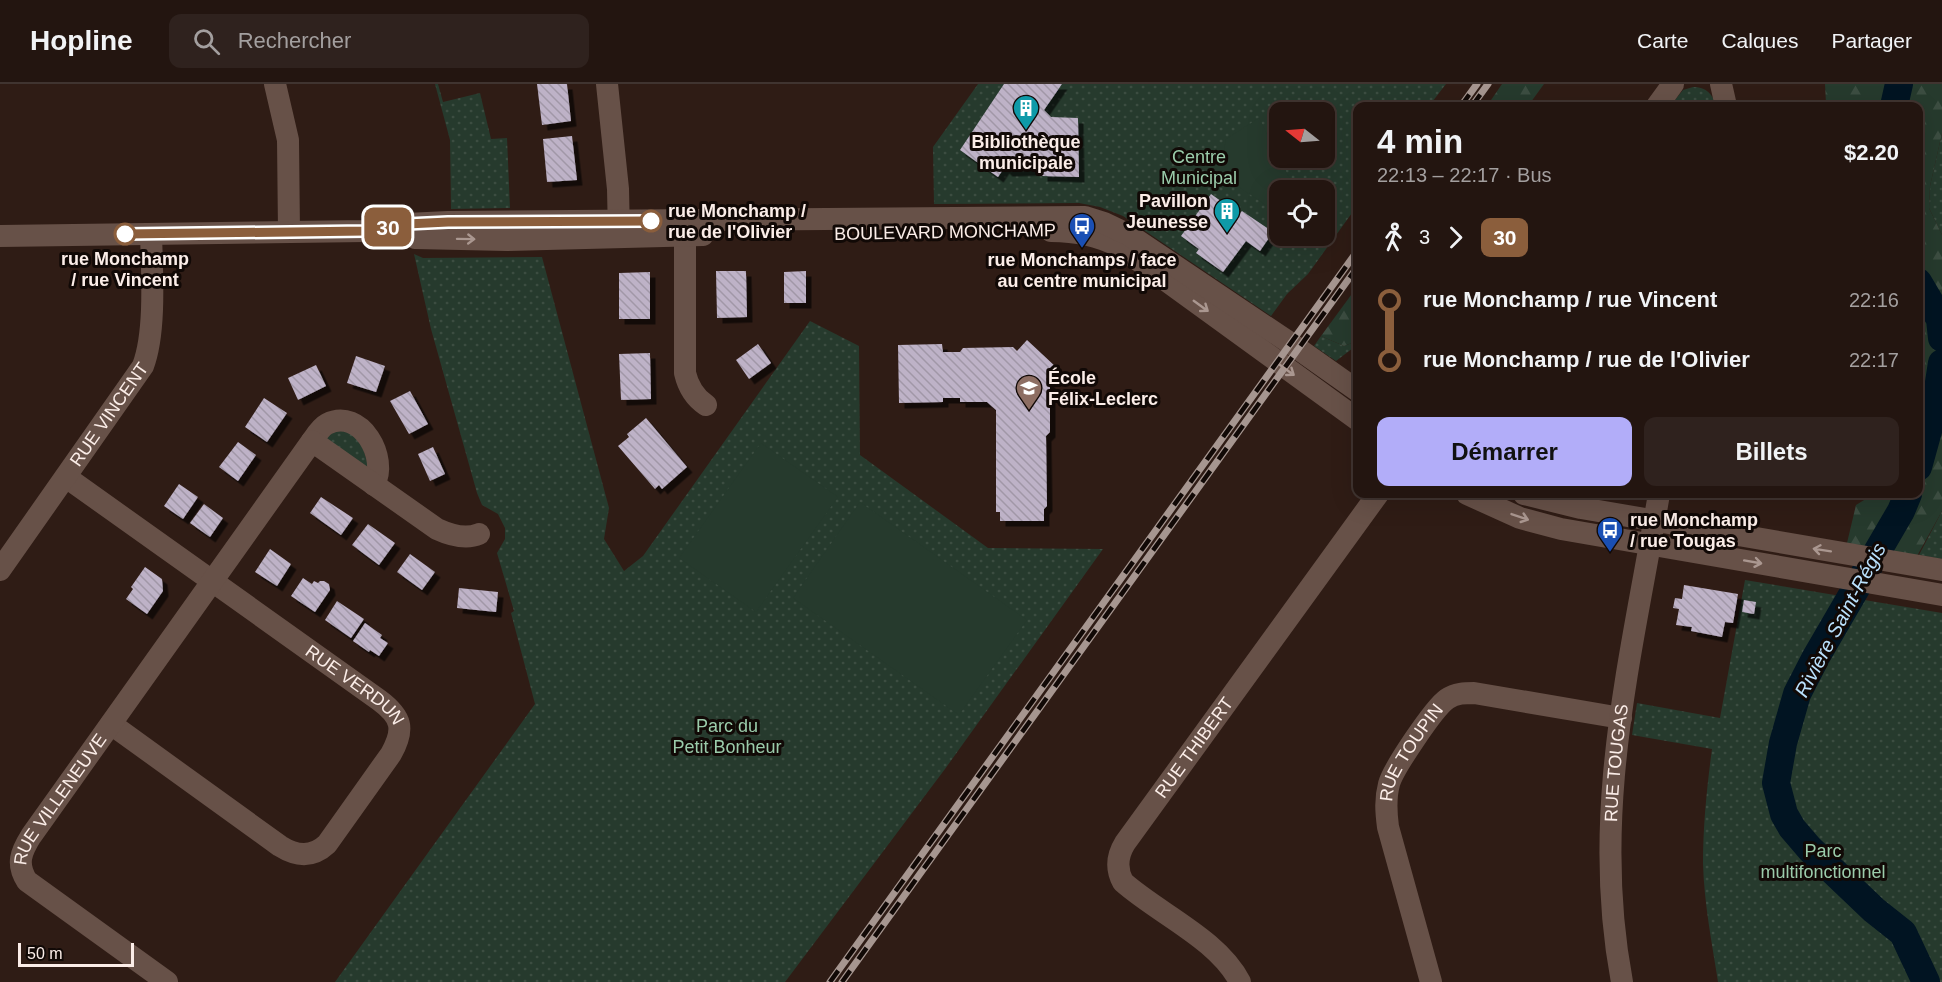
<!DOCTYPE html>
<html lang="fr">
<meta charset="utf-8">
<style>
:root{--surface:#231510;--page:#2f221e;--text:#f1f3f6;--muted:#a39f9f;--line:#403430;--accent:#b2adf9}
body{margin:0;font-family:Arial,sans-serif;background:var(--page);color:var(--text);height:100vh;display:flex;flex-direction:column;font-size:22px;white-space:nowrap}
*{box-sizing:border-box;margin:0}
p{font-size:20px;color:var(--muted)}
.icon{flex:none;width:33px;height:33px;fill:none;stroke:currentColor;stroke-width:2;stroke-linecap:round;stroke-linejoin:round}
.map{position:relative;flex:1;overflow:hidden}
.drawer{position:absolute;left:1353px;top:18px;width:570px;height:396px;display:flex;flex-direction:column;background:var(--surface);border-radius:12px;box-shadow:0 6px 24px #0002,0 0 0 2px var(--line)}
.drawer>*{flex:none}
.badge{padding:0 12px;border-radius:9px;font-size:21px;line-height:39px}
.needle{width:39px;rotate:287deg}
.controls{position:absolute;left:1269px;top:18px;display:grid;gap:12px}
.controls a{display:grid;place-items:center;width:66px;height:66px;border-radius:12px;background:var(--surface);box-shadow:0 6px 24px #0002,0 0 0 2px var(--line);font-size:30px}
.scale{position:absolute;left:18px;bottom:15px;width:116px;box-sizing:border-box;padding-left:6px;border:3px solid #fbede8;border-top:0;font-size:16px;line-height:21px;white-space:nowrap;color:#fbede8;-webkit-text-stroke:4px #110906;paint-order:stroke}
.map>.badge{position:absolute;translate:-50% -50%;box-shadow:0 0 0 3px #fff}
.legs{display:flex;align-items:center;gap:9px;height:66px;padding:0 24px;font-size:20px}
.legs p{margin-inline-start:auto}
.summary{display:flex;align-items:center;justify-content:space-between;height:102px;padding:0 24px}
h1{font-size:33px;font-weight:700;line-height:45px}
.primary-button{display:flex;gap:12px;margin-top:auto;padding:12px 24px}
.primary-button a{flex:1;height:69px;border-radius:12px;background:var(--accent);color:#111;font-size:24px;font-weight:700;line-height:69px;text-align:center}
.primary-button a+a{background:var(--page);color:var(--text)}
ul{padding:0 24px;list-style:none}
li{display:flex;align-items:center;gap:21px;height:60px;font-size:22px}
li i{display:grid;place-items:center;width:9px;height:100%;margin:0 8px;background:currentColor}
li i::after{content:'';width:15px;height:15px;margin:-8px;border:4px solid;border-radius:50%;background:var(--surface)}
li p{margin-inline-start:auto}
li:first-child i{background:linear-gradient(#0000 50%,currentColor 0)}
li:last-child i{background:linear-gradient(currentColor 50%,#0000 0)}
header{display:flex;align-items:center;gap:36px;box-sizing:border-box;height:84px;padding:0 30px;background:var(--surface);border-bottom:2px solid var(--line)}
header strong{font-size:28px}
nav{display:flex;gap:33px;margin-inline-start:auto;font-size:21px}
.search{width:420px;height:54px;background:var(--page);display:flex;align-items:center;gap:15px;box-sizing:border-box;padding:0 21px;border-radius:12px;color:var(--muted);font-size:22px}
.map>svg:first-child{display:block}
.green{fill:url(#green-dots);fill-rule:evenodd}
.forest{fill:url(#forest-firs)}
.pitch{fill:#263a2d}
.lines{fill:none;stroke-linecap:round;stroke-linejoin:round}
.river{stroke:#011422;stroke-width:28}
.building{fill:url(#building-back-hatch);filter:url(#shadow)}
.minor{stroke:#675148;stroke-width:22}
.rail-casing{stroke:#a69690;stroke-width:7}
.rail{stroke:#110906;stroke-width:4.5;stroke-dasharray:14;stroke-linecap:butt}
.oneway{stroke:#aa9790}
.line-1-casing{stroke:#fff;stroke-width:14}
.line-1{stroke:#8b5e3c;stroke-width:9}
.stop-1-dot{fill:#fff;stroke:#8b5e3c;stroke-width:3}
.labels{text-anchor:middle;stroke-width:6;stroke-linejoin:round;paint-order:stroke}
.poi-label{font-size:18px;font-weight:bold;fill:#fbede8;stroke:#110906}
.park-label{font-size:18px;fill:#9bccab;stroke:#110906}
.stop-label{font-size:18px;font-weight:bold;fill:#fbede8;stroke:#110906;text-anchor:start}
.street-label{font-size:18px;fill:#fbede8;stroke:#110906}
.water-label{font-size:20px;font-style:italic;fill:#bae1fd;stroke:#110906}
</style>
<header>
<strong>Hopline</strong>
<div class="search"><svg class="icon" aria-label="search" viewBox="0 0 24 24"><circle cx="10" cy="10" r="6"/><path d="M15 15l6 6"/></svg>Rechercher</div>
<nav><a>Carte</a><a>Calques</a><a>Partager</a></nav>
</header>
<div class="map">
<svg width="1942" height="898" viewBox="0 0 1942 898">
<defs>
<pattern id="green-dots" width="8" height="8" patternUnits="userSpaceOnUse" patternTransform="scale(1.5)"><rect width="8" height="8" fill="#263a2d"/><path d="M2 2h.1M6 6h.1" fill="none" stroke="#3c4d41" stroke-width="1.8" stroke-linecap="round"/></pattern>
<pattern id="forest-firs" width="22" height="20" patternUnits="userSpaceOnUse" patternTransform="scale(1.5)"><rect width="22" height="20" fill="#263a2d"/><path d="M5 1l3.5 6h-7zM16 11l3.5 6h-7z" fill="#3c4d41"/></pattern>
<pattern id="building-back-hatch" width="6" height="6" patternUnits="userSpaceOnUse" patternTransform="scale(1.5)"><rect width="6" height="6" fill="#beb2c7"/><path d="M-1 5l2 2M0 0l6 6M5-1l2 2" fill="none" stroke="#a197a7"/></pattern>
<filter id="shadow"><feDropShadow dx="5.5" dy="5.5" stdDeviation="0" flood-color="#0009"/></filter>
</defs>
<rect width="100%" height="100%" fill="#2f1c15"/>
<g class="green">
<polygon points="435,0 438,0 443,18 480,9 491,55 507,54 510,124 451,125 450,56"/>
<path d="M978,0H1446L1429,22H1358L1357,122L1308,190L1287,210L1271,232L1123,132L1100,123L1079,119L934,120L933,63ZM1280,28H1324V74H1280ZM1280,106H1324V152H1280Z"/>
<path d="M1693,3C1706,3 1713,10 1716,22H1670L1683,6Z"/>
<polygon points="1942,49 1942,151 1929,124 1930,102"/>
<polygon points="414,170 423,174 542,173 609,424 604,455 624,487 643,472 810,237 859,262 860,371 988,464 1103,465 945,685 785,898 335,898 535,620 511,529 514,527 497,469 505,455 505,444 498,430 482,421 477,409 431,245"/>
<polygon points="1321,252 1344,262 1357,257 1357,261 1336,277 1314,262"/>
<polygon points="341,345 360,353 369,384 327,357 326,351"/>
<polygon points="1942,427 1942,475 1919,471"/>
<path d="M1745,496L1942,529V898H1718C1712,859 1704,819 1703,779C1703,741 1707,702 1712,665L1632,651L1637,619L1720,634Z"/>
</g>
<g class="forest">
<polygon points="1502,0 1544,0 1528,22 1487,22"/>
<polygon points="1825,0 1942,0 1942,49 1930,102 1929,124 1942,151 1942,427 1917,472 1847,459 1856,421 1869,413 1871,410 1918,410 1918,22 1815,22 1815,20 1826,19"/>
<polygon points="1357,203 1357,257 1344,262 1321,252"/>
</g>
<g class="pitch">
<polygon points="1259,34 1294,103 1292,106 1280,106 1279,120 1270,124 1211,84 1224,66 1226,55"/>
<polygon points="761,359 838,413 756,528 679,474"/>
<polygon points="860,418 1027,536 959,631 793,514"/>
</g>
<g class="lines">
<g class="river">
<polyline points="1894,22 1899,0"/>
<polyline points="1918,198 1940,235 1942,254"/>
<polyline points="1918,383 1936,318 1942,279"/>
<polyline points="1908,410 1901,427 1816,573 1797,610 1783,659 1776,699 1784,730 1792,744 1810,765 1874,826 1903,849 1926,898"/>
</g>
</g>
<g class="building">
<polygon points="537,0 567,0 571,37 542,41"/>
<polygon points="1004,0 1062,0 1044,26 1051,33 1078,34 1079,93 1042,92 1042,86 1007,87 1004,84 998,93 960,66"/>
<polygon points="572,52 577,96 547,98 543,55"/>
<polygon points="1211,110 1239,130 1242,127 1273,148 1260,167 1246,157 1223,188 1196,169 1199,165 1181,152"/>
<polygon points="716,187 746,187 747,233 717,234"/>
<polygon points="806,187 806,219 784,219 784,188"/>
<polygon points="650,188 650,235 619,235 619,189"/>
<polygon points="1027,256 1057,284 1046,295 1050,299 1050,348 1046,352 1047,422 1044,425 1044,437 1000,437 1000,428 996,428 996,326 987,318 960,318 960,314 943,314 943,318 899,319 898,261 942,260 943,268 960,268 963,264 1013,263 1017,267"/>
<polygon points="758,260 771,279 749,295 736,276"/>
<polygon points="650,269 651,315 621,316 619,270"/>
<polygon points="356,272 385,282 376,308 347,299"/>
<polygon points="316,281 326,302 298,316 288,294"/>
<polygon points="410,307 428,340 409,350 390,317"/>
<polygon points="264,314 287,329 267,358 245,343"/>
<polygon points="646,334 687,383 662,405 659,401 655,405 618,362 629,353 627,350"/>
<polygon points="238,358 256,371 238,397 219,383"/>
<polygon points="433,363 445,390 430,397 418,370"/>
<polygon points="179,400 198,413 183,435 164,422"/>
<polygon points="321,413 353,434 341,451 310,429"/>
<polygon points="204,420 223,434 210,453 190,439"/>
<polygon points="368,440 395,459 379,481 352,461"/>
<polygon points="270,465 291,480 277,502 255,488"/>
<polygon points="410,470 435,488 422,506 397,488"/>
<polygon points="145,483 162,495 163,507 147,530 126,515 133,505 131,503"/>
<polygon points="303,494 312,500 314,497 318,499 320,497 324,497 329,500 330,506 315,528 291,512"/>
<polygon points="1684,501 1738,510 1733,539 1725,538 1722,553 1691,547 1692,543 1676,541 1679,525 1673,524 1675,514 1682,515"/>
<polygon points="459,504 498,508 496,528 457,524"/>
<polygon points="1744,516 1756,518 1754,530 1742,528"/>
<polygon points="337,517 364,535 351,554 325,536"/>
<polygon points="365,539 382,551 380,554 388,559 379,572 370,566 369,568 353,557"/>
</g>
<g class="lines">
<g class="minor">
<polyline points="275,0 288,56 289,148"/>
<polyline points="607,0 618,105 619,151"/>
<polyline points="1721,0 1726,22"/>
<polyline points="1657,22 1673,0"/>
<path d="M685,138V289C688,302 694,313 706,321"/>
<path d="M1051,147C1075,147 1098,151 1120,163L1358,336"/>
<polyline points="0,152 366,147 407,140 448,138 1085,133 1104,139 1129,151 1290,259 1358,307"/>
<polyline points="415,154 507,156 703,151"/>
<path d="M312,357C316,351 321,343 327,340C361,323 389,374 374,401"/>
<path id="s1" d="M66,393L379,616C402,633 405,645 391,670L327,760C312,774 296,772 280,762L111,640"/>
<polyline points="1467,410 1520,434 1561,445 1942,511"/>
<polyline points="1524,410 1581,424 1942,486"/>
<path id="s2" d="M0,486L143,282C156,248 152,188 151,150"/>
<path id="s3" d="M167,898L27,797C16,780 21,768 31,752L312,357L437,445C450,451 465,456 479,450"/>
<path id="s4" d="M1240,898C1218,855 1159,830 1123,798C1116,785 1117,772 1125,759L1378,410"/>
<path id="s5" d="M1431,898L1388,743C1386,728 1385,715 1389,700C1393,685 1434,624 1447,615C1456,609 1465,609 1474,609L1621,634"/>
<path id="s6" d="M1622,898C1590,730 1631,574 1659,410"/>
</g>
<g class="rail-casing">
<g id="rail">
<polyline points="1461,22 1477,0"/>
<polyline points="1472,22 1488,0"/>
<polyline points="830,898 1358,166"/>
<polyline points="842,898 1358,182"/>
</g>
</g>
<use href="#rail" class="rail"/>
</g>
<defs><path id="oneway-shaft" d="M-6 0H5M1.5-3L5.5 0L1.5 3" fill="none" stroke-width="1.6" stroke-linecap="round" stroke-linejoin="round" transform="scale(1.5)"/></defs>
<g class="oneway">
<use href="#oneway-shaft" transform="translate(466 155) rotate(1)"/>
<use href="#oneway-shaft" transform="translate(1201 222) rotate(36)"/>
<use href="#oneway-shaft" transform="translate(1287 286) rotate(36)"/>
<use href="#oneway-shaft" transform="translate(1520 433) rotate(19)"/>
<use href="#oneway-shaft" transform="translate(1822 466) rotate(-171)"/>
<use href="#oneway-shaft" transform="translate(1753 478) rotate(10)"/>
</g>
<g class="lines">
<g class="line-1-casing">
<polyline id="line-1" points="125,150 366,147 407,140 448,138 651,137"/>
</g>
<use href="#line-1" class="line-1"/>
</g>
<defs>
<g id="building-pin" transform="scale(1.35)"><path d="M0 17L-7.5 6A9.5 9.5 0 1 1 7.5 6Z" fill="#0f9aa8" stroke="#110906"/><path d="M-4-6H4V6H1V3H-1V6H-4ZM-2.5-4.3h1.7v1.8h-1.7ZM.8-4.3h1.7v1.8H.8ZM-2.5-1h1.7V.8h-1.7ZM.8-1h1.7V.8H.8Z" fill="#fff"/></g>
<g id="bus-pin" transform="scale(1.35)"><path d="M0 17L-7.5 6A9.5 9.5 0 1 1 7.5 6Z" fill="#1a4fb4" stroke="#110906"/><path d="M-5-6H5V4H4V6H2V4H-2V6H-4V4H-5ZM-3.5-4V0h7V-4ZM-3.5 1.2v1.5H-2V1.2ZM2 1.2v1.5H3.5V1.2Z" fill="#fff"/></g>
<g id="school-pin" transform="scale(1.35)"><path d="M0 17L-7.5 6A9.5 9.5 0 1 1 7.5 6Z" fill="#8d6e63" stroke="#110906"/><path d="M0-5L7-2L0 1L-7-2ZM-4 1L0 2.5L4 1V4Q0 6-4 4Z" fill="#fff"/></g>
</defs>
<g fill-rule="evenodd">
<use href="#building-pin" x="1026" y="24"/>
<use href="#building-pin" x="1227" y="127"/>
<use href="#bus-pin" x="1082" y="142"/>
<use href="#school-pin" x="1029" y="304"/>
<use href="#bus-pin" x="1610" y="446"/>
</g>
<g class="stop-1-dot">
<circle cx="651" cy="137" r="10"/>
<circle cx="125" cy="150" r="10"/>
</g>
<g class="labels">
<g class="poi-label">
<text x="1026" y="64">Bibliothèque<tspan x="1026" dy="21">municipale</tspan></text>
<text x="1208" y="123" text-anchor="end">Pavillon<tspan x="1208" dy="21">Jeunesse</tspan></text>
<text x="1082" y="182">rue Monchamps / face<tspan x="1082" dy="21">au centre municipal</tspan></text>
<text x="1048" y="300" text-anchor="start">École<tspan x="1048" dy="21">Félix-Leclerc</tspan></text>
<text x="1630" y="442" text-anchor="start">rue Monchamp<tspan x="1630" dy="21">/ rue Tougas</tspan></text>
</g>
<g class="park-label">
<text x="1199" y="79">Centre<tspan x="1199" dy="21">Municipal</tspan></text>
<text x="727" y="648">Parc du<tspan x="727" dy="21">Petit Bonheur</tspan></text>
<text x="1823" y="773">Parc<tspan x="1823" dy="21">multifonctionnel</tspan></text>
</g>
<g class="stop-label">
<text x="668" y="133">rue Monchamp /<tspan x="668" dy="21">rue de l'Olivier</tspan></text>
<text x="125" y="181" text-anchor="middle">rue Monchamp<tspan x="125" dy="21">/ rue Vincent</tspan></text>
</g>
<g class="street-label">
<text transform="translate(945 148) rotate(-1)" y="6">BOULEVARD MONCHAMP</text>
<text dy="6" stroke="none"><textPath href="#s2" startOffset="190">RUE VINCENT</textPath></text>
<text dy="6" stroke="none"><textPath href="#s1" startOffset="356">RUE VERDUN</textPath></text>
<text dy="6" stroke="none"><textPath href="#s4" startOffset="314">RUE THIBERT</textPath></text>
<text dy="6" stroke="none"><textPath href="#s5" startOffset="242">RUE TOUPIN</textPath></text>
<text dy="6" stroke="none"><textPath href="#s6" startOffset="220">RUE TOUGAS</textPath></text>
<text dy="6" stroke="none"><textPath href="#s3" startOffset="267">RUE VILLENEUVE</textPath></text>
</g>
<g class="water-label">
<text transform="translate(1840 536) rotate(-62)" y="7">Rivière Saint-Régis</text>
</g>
</g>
</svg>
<div class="controls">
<a><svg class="needle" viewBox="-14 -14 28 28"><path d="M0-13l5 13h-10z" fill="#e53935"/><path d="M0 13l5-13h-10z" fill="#a39f9f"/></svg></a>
<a><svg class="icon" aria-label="locate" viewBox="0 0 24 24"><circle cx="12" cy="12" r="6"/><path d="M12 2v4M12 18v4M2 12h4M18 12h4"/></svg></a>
</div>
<div class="scale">50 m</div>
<b class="badge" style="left:388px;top:143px;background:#8b5e3c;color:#fff">30</b>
<section class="drawer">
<div class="summary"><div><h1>4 min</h1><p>22:13 – 22:17 · Bus</p></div><b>$2.20</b></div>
<div class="legs"><svg class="icon" aria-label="walk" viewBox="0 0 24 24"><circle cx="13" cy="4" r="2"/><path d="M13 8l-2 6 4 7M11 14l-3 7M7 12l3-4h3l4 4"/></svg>3<svg class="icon" aria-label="forward" viewBox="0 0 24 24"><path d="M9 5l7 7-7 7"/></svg><b class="badge" style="background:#8b5e3c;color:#fff">30</b></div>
<ul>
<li><i style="color:#8b5e3c"></i><b>rue Monchamp / rue Vincent</b><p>22:16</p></li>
<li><i style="color:#8b5e3c"></i><b>rue Monchamp / rue de l'Olivier</b><p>22:17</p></li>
</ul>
<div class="primary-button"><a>Démarrer</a><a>Billets</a></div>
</section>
</div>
